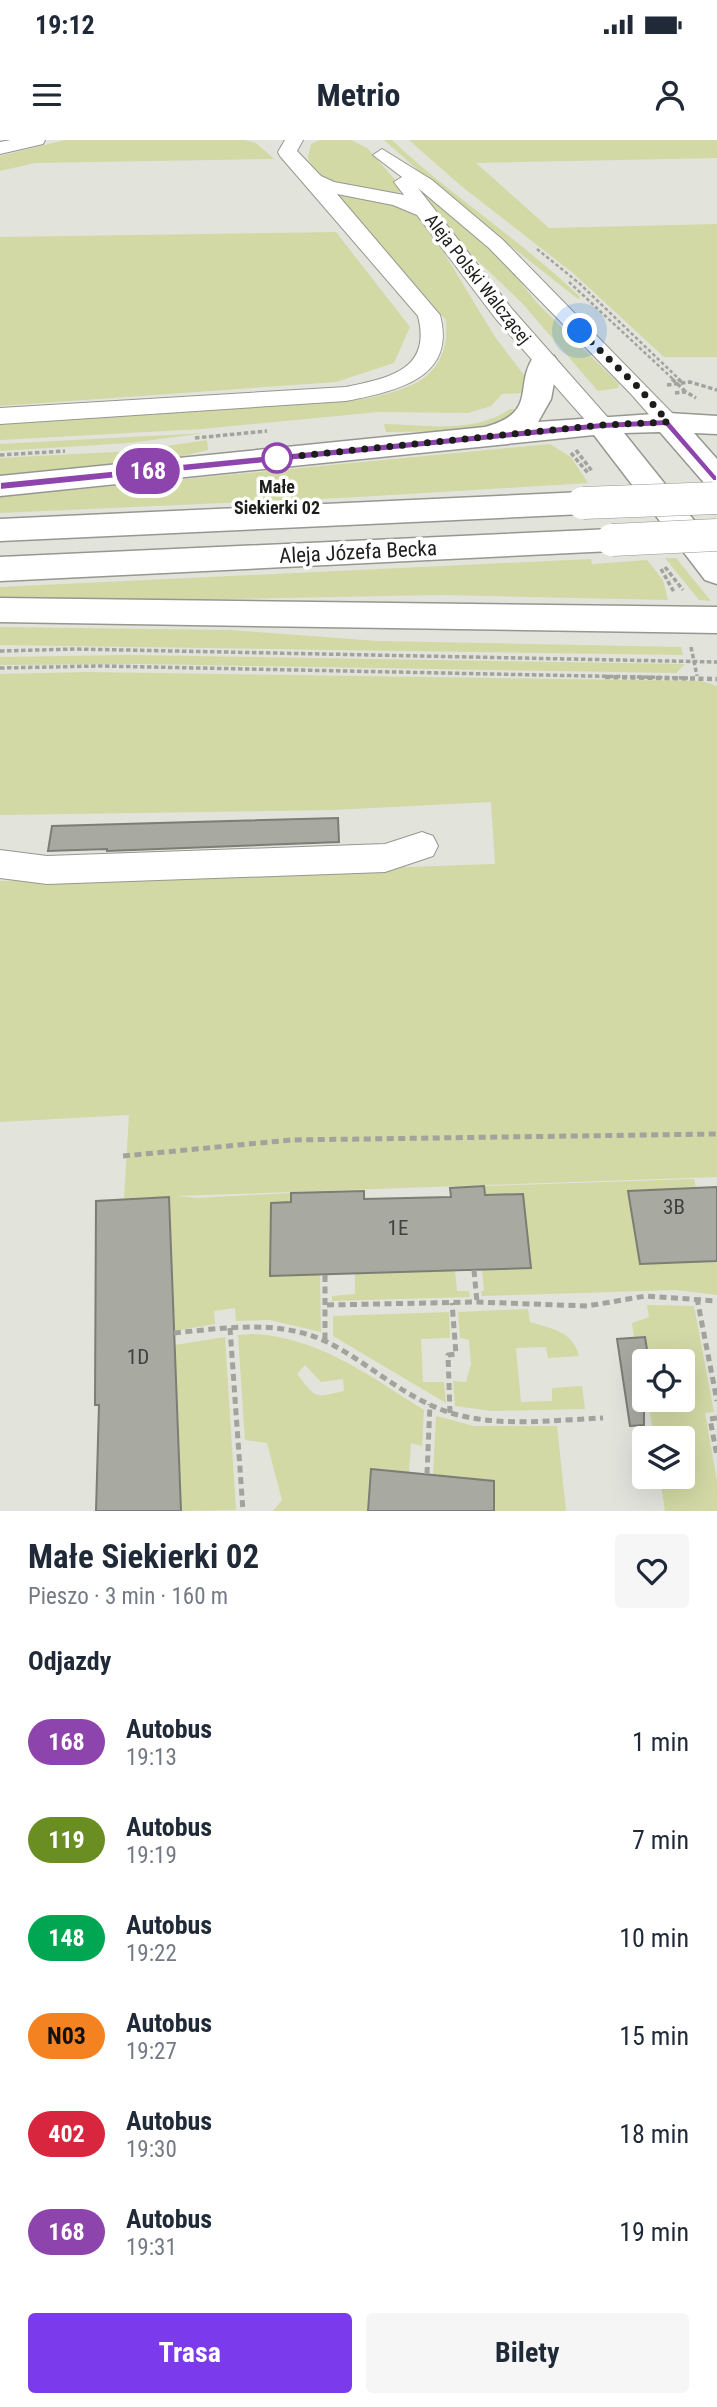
<!DOCTYPE html>
<html lang="pl">
<meta charset="utf-8">
<style>
:root{--surface:#fff;--page:#f6f6f7;--text:#1f2937;--muted:#747a83;--accent:#7c3aed}
body{margin:0;font-family:"Roboto Condensed",sans-serif;background:var(--page);color:var(--text);height:100vh;display:flex;flex-direction:column;font-size:26px;white-space:nowrap}
*{box-sizing:border-box;margin:0}
p{font-size:23px;color:var(--muted)}
.icon{flex:none;width:38px;height:38px;fill:none;stroke:currentColor;stroke-width:2;stroke-linecap:round;stroke-linejoin:round}
.map{position:relative;height:1371px;overflow:hidden}
.side{display:flex;flex-direction:column;background:var(--surface);flex:1}
.side>*{flex:none}
.badge{padding:0 14px;border-radius:23px;font-size:24px;line-height:46px}
.fabs{position:absolute;left:632px;top:1209px;display:grid;gap:14px}
.fabs a{display:grid;place-items:center;width:63px;height:63px;border-radius:7px;background:var(--surface);box-shadow:0 7px 28px #0002;font-size:35px}
.you{position:absolute;width:35px;height:35px;margin:-18px;border:5px solid #fff;border-radius:50%;background:#1a73e8;box-shadow:0 0 0 10px #1a73e833}
.map>.badge{position:absolute;translate:-50% -50%;box-shadow:0 0 0 4px #fff}
h2{padding:0 28px;font-size:26px;line-height:63px}
.round{display:grid;place-items:center;flex:none;width:74px;height:74px;border-radius:7px;background:var(--page)}
.head{display:flex;align-items:center;justify-content:space-between;height:119px;padding:0 28px}
h1{font-size:33px;font-weight:700;line-height:52px}
.button{display:flex;gap:14px;margin-top:auto;padding:14px 28px}
.button a{flex:1;height:80px;border-radius:7px;background:var(--accent);color:#fff;font-size:28px;font-weight:700;line-height:80px;text-align:center}
.button a+a{background:var(--page);color:var(--text)}
ul{padding:0;list-style:none}
li{display:flex;align-items:center;gap:21px;height:98px;padding:0 28px}
li div{flex:1}
li b{display:block;font-size:26px}
li em{font-style:normal}
li .badge{min-width:77px;font-weight:700;text-align:center}
.status{display:flex;justify-content:space-between;align-items:center;height:49px;padding:0 35px;background:var(--surface);direction:ltr}
.status svg{height:19px;fill:currentColor}
header{display:flex;justify-content:space-between;align-items:center;height:91px;padding:0 28px;background:var(--surface);font-size:32px;font-weight:700}
.map>svg:first-child{display:block}
.green{fill:#d2d9a5;fill-rule:evenodd}
.building{fill:#a8aaa2;stroke:#7c7e76;stroke-width:2}
.lines{fill:none;stroke-linecap:round;stroke-linejoin:round}
.minor-casing{stroke:#969790;stroke-width:2}
.major-casing{stroke:#969790;stroke-width:3}
.path-far3{stroke:#a2a39d;stroke-width:2.5;stroke-dasharray:3.5 2.5;stroke-linecap:butt}
.path-far2{stroke:#a2a39d;stroke-width:3.5;stroke-dasharray:4.5 2.5;stroke-linecap:butt}
.path-far1{stroke:#a2a39d;stroke-width:4.5;stroke-dasharray:5 3.5;stroke-linecap:butt}
.path{stroke:#a2a39d;stroke-width:5;stroke-dasharray:7 4.5;stroke-linecap:butt}
.minor{fill:#fff;fill-rule:evenodd}
.major{fill:#fff;fill-rule:evenodd}
.major-bridge-casing{stroke:#969790;stroke-width:33;stroke-linecap:butt}
.major-bridge{stroke:#fff;stroke-width:32}
.line{fill:#8e44ad;stroke:#fff;stroke-width:2}
.walk{stroke:#1d1e1b;stroke-width:7;stroke-dasharray:0 12.6}
.stop-dot{fill:#fff;stroke:#8e44ad;stroke-width:3.5}
.labels{text-anchor:middle;stroke-width:7;stroke-linejoin:round;paint-order:stroke}
.far-street-label{font-size:18px;fill:#1d1e1b;stroke:#fff}
.far-stop-label{font-size:18px;font-weight:bold;fill:#1d1e1b;stroke:#fff}
.street-label{font-size:21px;fill:#1d1e1b;stroke:#fff}
.near-number-label{font-size:21px;fill:#40413d}
</style>
<div class="status"><b>19:12</b><svg viewBox="0 0 49 12"><path d="M0 12V9h3v3zM5 12V6h3v6zM10 12V3h3v9zM15 12V0h3v12zM26 1h20v11H26zM47 4h2v5h-2z"/></svg></div>
<header><svg class="icon" aria-label="menu" viewBox="0 0 24 24"><path d="M4 6h16M4 12h16M4 18h16"/></svg>Metrio<svg class="icon" aria-label="person" viewBox="0 0 24 24"><circle cx="12" cy="8" r="4"/><path d="M4 21q1-7 8-7t8 7"/></svg></header>
<div class="map">
<svg width="717" height="1371" viewBox="0 0 717 1371">
<rect width="100%" height="100%" fill="#e2e3db"/>
<g class="green">
<polygon points="65,0 245,0 256,3 274,19 35,23 0,31 0,16"/>
<path d="M320,0H351L367,8L405,51L397,53C366,50 319,53 308,17L311,4Z"/>
<path d="M384,0H392C451,56 521,100 580,157L578,159L447,56Z"/>
<polygon points="409,0 717,0 717,18 476,23 549,88 717,84 717,217 664,217 573,133 460,45"/>
<polygon points="420,51 423,51 504,122 539,165 619,244 618,248 598,251 522,163 457,101"/>
<path d="M337,55L381,60L421,75L495,197L530,243L523,253L502,254L491,266L468,273L378,272L202,289L0,300V283C90,278 180,273 271,266C315,263 365,264 407,247C437,236 449,211 446,180Z"/>
<polygon points="336,92 410,187 394,223 336,242 0,266 0,97"/>
<path d="M510,269L520,270L497,285L467,291L386,292L384,284C425,285 474,294 510,269Z"/>
<polygon points="206,293 129,303 0,311 0,304"/>
<polygon points="207,300 208,310 169,319 0,336 0,318 133,311"/>
<polygon points="550,304 571,317 588,343 359,357 0,373 0,357"/>
<polygon points="665,418 676,418 711,461 699,460"/>
<polygon points="591,419 592,424 647,420 663,440 668,460 442,455 176,460 0,457 0,447"/>
<polygon points="0,487 230,490 378,501 681,507 683,515 0,505"/>
<polygon points="127,515 685,524 676,533 140,524 0,525 0,517"/>
<polygon points="87,532 702,541 717,546 717,1037 176,1056 197,1058 291,1053 291,1062 271,1063 270,1136 320,1135 321,1192 270,1180 236,1181 235,1168 214,1171 215,1184 174,1191 169,1057 124,1058 129,975 0,982 0,741 495,724 491,662 333,670 0,675 0,534"/>
<polygon points="694,1039 696,1048 628,1051 640,1124 717,1121 717,1155 676,1150 482,1156 481,1151 484,1151 482,1130 531,1127 523,1054 485,1055 484,1046"/>
<polygon points="465,1130 455,1131 457,1151 469,1151 470,1157 332,1161 332,1156 355,1154 355,1134 337,1134 337,1132 364,1133"/>
<polygon points="647,1165 694,1166 714,1272 705,1273 717,1341 717,1371 665,1371 660,1337 682,1337 682,1298 654,1298 648,1260 682,1260 682,1222 649,1221 645,1197 634,1198 632,1183 649,1177"/>
<path d="M528,1169L530,1182C552,1189 573,1191 579,1216L548,1218L546,1207L516,1208L521,1262L552,1261V1248L582,1246L585,1269L492,1271L455,1266L453,1241L466,1242L471,1224L469,1200L460,1198L458,1172Z"/>
<polygon points="449,1172 450,1198 421,1199 423,1242 444,1242 446,1263 333,1196 333,1176"/>
<path d="M252,1194C319,1197 369,1236 424,1270L422,1306L411,1303L409,1332L371,1329L368,1371H273L282,1360L267,1303L245,1300L238,1195ZM305,1225L321,1242L343,1239L344,1251C313,1258 317,1259 297,1234Z"/>
<polygon points="225,1197 236,1370 181,1371 175,1205"/>
<polygon points="436,1276 474,1286 557,1286 566,1371 494,1371 494,1341 433,1335"/>
</g>
<g class="building">
<polygon points="338,678 339,702 107,711 107,709 48,711 52,686"/>
<polygon points="484,1046 485,1055 523,1054 531,1128 270,1136 271,1063 291,1062 291,1053 364,1051 364,1059 451,1057 450,1048"/>
<polygon points="717,1047 717,1121 640,1124 628,1051"/>
<polygon points="169,1057 181,1371 96,1371 99,1265 95,1265 96,1061"/>
<polygon points="645,1197 649,1222 644,1222 644,1285 630,1286 617,1199"/>
<polygon points="371,1329 494,1341 494,1371 368,1371"/>
</g>
<g class="lines">
<g class="minor-casing">
<g id="minor">
<polygon points="11,0 45,0 43,4 0,14 0,2"/>
<path d="M285,0H303L297,11L321,36L334,42L404,55L394,42L402,37L373,15L382,9L432,40L503,100L676,277L680,282L676,287L668,290L660,287L631,254L489,108L418,48L512,169L610,280L614,285L610,290L602,293L594,290L496,179L417,75L393,65L337,54L440,175C457,239 395,251 346,261L0,284V268L346,247C389,238 432,230 418,176L280,16L278,12Z"/>
<polygon points="422,692 433,696 438,706 433,716 385,732 47,744 0,738 0,710 47,716 385,704"/>
</g>
</g>
<g class="major-casing">
<g id="major">
<path d="M544,214L554,216L558,222L551,259L538,282L668,273L717,276V294L694,293L717,319V348L706,345L660,292L624,293L717,409V444L705,440L594,295L0,356V336L485,287C539,272 513,247 534,216Z"/>
<polygon points="583,352 594,356 599,363 594,370 583,374 0,401 0,379"/>
<polygon points="612,389 623,392 628,400 623,408 612,411 0,441 0,417"/>
<polygon points="0,458 717,467 717,493 0,482"/>
</g>
</g>
<g class="path-far3">
<polyline points="537,109 579,143 680,240"/>
<polyline points="569,142 674,240"/>
</g>
<g class="path-far2">
<polyline points="672,239 685,251"/>
<polyline points="678,239 683,243"/>
<polyline points="667,245 690,242 717,250"/>
<polyline points="675,253 686,252 696,258"/>
<polyline points="195,298 267,291"/>
<polyline points="576,310 592,331"/>
<polyline points="571,313 588,333"/>
<polyline points="0,315 65,311"/>
<polyline points="665,427 683,450"/>
<polyline points="661,429 674,452"/>
<polyline points="691,507 697,536"/>
<polyline points="0,511 75,509 717,522"/>
<polyline points="0,528 100,526 688,538"/>
</g>
<polyline class="path-far1" points="605,537 717,539"/>
<g class="path">
<polyline points="123,1016 291,1000 717,994"/>
<polyline points="474,1130 477,1162"/>
<polyline points="325,1135 325,1201"/>
<polyline points="697,1158 717,1261"/>
<polyline points="327,1165 477,1162 587,1166 646,1156 717,1161"/>
<polyline points="230,1188 243,1371"/>
<path d="M174,1193C225,1188 280,1179 327,1202C369,1223 403,1257 448,1272C496,1288 553,1280 603,1278"/>
<polyline points="450,1273 448,1215 456,1214 452,1163"/>
<polyline points="717,1278 710,1279 717,1316"/>
<polyline points="427,1334 430,1264"/>
</g>
<use href="#minor" class="minor"/>
<use href="#major" class="major"/>
<g class="major-bridge-casing">
<g id="major-bridge">
<polyline points="583,363 717,358"/>
<polyline points="612,400 717,395"/>
</g>
</g>
<use href="#major-bridge" class="major-bridge"/>
</g>
<polygon class="line" points="668,279 717,336 717,341 713,341 665,286 602,289 0,350 0,342 602,282"/>
<g class="lines">
<polyline class="walk" points="277,318 602,285 668,282 639,248 580,191"/>
</g>
<circle class="stop-dot" cx="277" cy="318" r="14"/>
<g class="labels">
<g class="far-street-label">
<text transform="translate(478 139) rotate(52)" y="6">Aleja Polski Walczącej</text>
</g>
<g class="far-stop-label">
<text x="277" y="353">Małe<tspan x="277" dy="21">Siekierki 02</tspan></text>
</g>
<g class="street-label">
<text transform="translate(358 412) rotate(-3)" y="7">Aleja Józefa Becka</text>
</g>
<g class="near-number-label">
<text x="674" y="1074">3B</text>
<text x="398" y="1095">1E</text>
<text x="138" y="1224">1D</text>
</g>
</g>
</svg>
<div class="fabs">
<a><svg class="icon" aria-label="locate" viewBox="0 0 24 24"><circle cx="12" cy="12" r="6"/><path d="M12 2v4M12 18v4M2 12h4M18 12h4"/></svg></a>
<a><svg class="icon" aria-label="layers" viewBox="0 0 24 24"><path d="M12 4l9 5-9 5-9-5zM3 14l9 5 9-5"/></svg></a>
</div>
<div class="you" style="left:580px;top:191px"></div>
<b class="badge" style="left:148px;top:331px;background:#8e44ad;color:#fff">168</b>
</div>
<section class="side">
<div class="head"><div><h1>Małe Siekierki 02</h1><p>Pieszo · 3 min · 160 m</p></div><a class="round"><svg class="icon" aria-label="heart" viewBox="0 0 24 24"><path d="M12 20l-8-8c-3-5 5-10 8-4 3-6 11-1 8 4z"/></svg></a></div>
<h2>Odjazdy</h2>
<ul>
<li><span class="badge" style="background:#8e44ad;color:#fff">168</span><div><b>Autobus</b><p>19:13</p></div><em>1 min</em></li>
<li><span class="badge" style="background:#6b8e23;color:#fff">119</span><div><b>Autobus</b><p>19:19</p></div><em>7 min</em></li>
<li><span class="badge" style="background:#00a651;color:#fff">148</span><div><b>Autobus</b><p>19:22</p></div><em>10 min</em></li>
<li><span class="badge" style="background:#f58220;color:#111">N03</span><div><b>Autobus</b><p>19:27</p></div><em>15 min</em></li>
<li><span class="badge" style="background:#d7263d;color:#fff">402</span><div><b>Autobus</b><p>19:30</p></div><em>18 min</em></li>
<li><span class="badge" style="background:#8e44ad;color:#fff">168</span><div><b>Autobus</b><p>19:31</p></div><em>19 min</em></li>
</ul>
<div class="button"><a>Trasa</a><a>Bilety</a></div>
</section>
